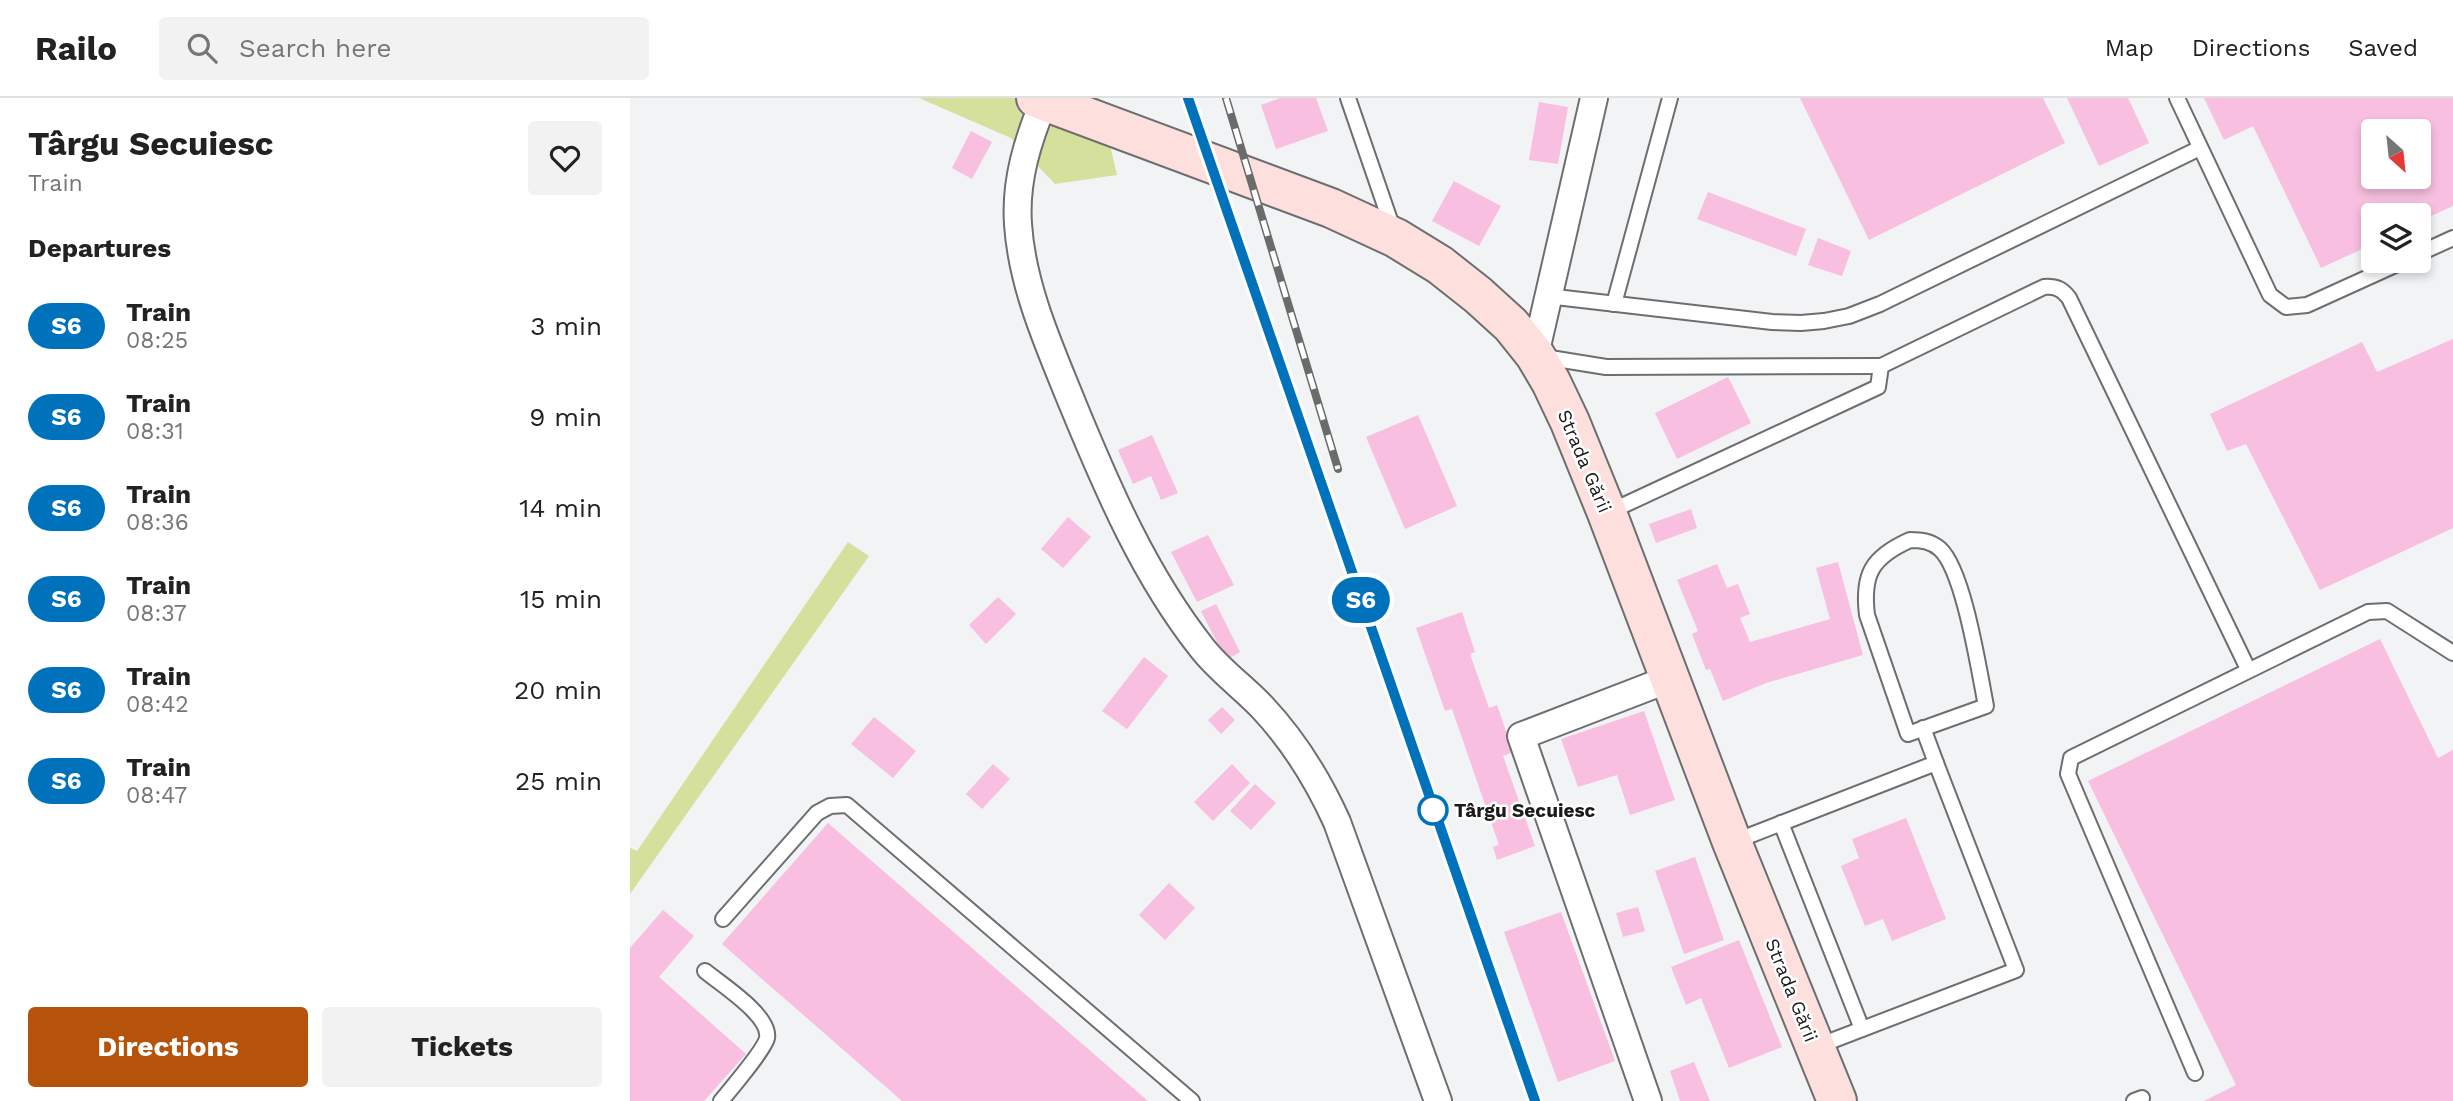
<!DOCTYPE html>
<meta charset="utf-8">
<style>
:root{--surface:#fff;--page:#f2f2f2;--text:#222;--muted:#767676;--line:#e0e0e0;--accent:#b45309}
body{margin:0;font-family:"Work Sans",sans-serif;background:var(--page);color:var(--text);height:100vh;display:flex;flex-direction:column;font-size:26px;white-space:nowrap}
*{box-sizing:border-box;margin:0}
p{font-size:23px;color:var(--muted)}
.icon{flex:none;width:38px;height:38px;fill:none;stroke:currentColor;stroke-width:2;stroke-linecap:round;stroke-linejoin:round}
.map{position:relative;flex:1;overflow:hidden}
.side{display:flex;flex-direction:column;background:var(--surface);width:630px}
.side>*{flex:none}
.badge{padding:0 14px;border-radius:23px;font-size:24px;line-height:46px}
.needle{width:46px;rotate:153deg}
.buttons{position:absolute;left:1731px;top:21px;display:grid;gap:14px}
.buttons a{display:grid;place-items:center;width:70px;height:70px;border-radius:7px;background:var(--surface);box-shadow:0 4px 10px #0003;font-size:35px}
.map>.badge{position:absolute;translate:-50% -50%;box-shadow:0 0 0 4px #fff}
h2{padding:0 28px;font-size:26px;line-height:63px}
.round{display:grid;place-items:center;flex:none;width:74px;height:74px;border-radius:7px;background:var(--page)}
.overview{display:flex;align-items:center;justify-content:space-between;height:119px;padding:0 28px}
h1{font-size:33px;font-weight:700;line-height:52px}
.button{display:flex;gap:14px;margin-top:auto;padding:14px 28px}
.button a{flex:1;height:80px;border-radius:7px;background:var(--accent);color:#fff;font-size:28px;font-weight:700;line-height:80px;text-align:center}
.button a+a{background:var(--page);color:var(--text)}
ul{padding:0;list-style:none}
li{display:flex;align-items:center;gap:21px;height:91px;padding:0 28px}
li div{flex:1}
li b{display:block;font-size:26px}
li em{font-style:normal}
li .badge{min-width:77px;font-weight:700;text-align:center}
header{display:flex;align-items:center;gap:42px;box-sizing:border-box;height:98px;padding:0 35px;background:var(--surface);border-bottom:2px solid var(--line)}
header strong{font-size:33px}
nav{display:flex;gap:38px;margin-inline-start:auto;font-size:24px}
.search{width:490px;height:63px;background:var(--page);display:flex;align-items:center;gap:18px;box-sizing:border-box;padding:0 24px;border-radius:7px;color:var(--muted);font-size:26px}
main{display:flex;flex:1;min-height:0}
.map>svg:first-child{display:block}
.green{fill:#d4e09c}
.building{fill:#f8bfe0;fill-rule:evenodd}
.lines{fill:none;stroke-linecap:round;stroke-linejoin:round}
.service-casing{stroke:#6d6e6f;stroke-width:18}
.minor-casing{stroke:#6d6e6f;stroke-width:30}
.secondary-casing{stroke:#6d6e6f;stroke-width:42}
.service{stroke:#fff;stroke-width:14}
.minor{stroke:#fff;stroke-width:26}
.secondary{stroke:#fde0dd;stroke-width:38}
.rail-casing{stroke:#6a6b6b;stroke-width:8}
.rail{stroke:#fff;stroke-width:5;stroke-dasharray:16;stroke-linecap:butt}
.line-casing{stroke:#fff;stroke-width:16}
.line{stroke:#0072bc;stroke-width:10}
.stop-dot{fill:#fff;stroke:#0072bc;stroke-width:3.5}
.labels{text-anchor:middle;stroke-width:5;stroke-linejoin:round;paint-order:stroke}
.street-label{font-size:19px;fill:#191a1a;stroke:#fff}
.stop-label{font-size:19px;font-weight:bold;fill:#191a1a;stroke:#fff;text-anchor:start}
</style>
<header>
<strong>Railo</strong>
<div class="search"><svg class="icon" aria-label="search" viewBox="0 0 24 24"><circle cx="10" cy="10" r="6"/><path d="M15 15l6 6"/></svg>Search here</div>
<nav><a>Map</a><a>Directions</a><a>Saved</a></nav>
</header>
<main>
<section class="side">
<div class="overview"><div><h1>Târgu Secuiesc</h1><p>Train</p></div><a class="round"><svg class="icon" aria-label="heart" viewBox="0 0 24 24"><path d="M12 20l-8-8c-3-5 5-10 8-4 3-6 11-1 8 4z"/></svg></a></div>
<h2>Departures</h2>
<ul>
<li><span class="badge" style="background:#0072bc;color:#fff">S6</span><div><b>Train</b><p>08:25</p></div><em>3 min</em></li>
<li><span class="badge" style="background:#0072bc;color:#fff">S6</span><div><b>Train</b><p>08:31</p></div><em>9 min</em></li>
<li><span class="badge" style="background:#0072bc;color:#fff">S6</span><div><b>Train</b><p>08:36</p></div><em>14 min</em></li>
<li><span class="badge" style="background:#0072bc;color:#fff">S6</span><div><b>Train</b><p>08:37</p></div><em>15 min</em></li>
<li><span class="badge" style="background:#0072bc;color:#fff">S6</span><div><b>Train</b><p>08:42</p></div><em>20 min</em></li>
<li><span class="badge" style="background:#0072bc;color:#fff">S6</span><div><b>Train</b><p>08:47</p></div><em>25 min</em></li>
</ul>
<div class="button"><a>Directions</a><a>Tickets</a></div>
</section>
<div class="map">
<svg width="1823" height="1003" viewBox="0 0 1823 1003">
<rect width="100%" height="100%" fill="#f2f3f4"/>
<g class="green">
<polygon points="289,0 469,0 487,77 425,86 381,40"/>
<polygon points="218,444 239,458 0,796 0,750 7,753"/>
</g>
<g class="building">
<polygon points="650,0 686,0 698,33 646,51 631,7"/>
<polygon points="1170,0 1413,0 1435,45 1239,142"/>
<polygon points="1437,0 1498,0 1519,45 1469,68"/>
<path d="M1574,0H1823V108L1788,124V117H1743V146L1691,170L1623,28L1594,42ZM1743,33H1788V79H1743Z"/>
<polygon points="909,4 938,9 928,66 899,62"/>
<polygon points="341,33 362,44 342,81 322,70"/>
<polygon points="824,83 871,108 849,148 802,123"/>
<polygon points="1078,94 1176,131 1166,158 1067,121"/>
<polygon points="1188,140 1221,153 1212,178 1178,167"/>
<polygon points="1823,241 1823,430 1690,492 1616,346 1597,353 1580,316 1732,244 1747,274"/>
<polygon points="1098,279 1121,325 1047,361 1025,315"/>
<polygon points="788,317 827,408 775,431 736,339"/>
<polygon points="522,337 548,395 531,402 521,378 503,386 488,352"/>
<polygon points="1061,411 1067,430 1026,445 1019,426"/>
<polygon points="438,419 461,439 433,470 411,451"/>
<polygon points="578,437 604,487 567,504 541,454"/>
<polygon points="1208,464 1233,557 1136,585 1093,603 1080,571 1076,572 1062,536 1068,533 1047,482 1087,466 1097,490 1108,486 1120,516 1110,520 1120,544 1200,521 1186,470"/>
<polygon points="368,499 386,516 356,546 339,527"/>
<polygon points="586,506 610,554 596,562 571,513"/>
<polygon points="832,514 845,554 840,556 859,610 867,607 883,654 873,658 905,748 867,762 863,749 869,747 822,611 815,613 786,530"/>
<polygon points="1750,541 1808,660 1823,652 1823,1003 1574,1003 1606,987 1458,683"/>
<polygon points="514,559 538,578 497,631 472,613"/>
<polygon points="592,609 605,622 591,636 578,622"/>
<polygon points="1014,613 1045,702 1000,717 987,677 948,689 931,641"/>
<polygon points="244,619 286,653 263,680 221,646"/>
<polygon points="363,666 380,681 352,711 336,696"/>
<polygon points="602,666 620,685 583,723 564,704"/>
<polygon points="625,686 646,705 621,732 600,713"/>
<polygon points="1276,720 1316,821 1262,843 1253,821 1235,828 1211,768 1229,760 1222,741"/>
<polygon points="198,725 518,1003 272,1003 92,846"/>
<polygon points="1065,759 1094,842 1054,856 1025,773"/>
<polygon points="539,785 565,810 535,842 509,817"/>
<polygon points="1008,809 1015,833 993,839 986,815"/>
<polygon points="33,812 64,838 29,879 116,956 74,1003 0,1003 0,850"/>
<polygon points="931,814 985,963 928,984 874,834"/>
<polygon points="1109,842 1152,949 1099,970 1071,900 1056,907 1041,869"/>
<polygon points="1064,964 1080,1003 1050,1003 1040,973"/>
</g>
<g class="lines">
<g class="service-casing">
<g id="service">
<polyline points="718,0 763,131"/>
<polyline points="1547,0 1640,197 1656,209 1677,207 1774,163"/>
<polyline points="1788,156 1823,140"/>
<polyline points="917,198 1142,224 1171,225 1194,223 1219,218 1250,206 1570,50"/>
<polyline points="984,206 1040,0"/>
<polyline points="914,259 976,269 1251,268"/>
<path d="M979,414L1248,289L1251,268L1414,189C1426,188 1432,191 1439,200L1618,571"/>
<path d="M1280,442C1291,442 1301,443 1310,451C1334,473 1349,573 1356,608L1278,636L1237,517C1232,476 1242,459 1280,442Z"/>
<polyline points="1293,630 1306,665"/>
<polyline points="1151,725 1232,931"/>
<polyline points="1103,744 1306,665 1386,872 1188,948"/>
<polyline points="93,821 187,715 200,708 217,707 562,1003"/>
<path d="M75,873C92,887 141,918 137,940C135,951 100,992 91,1003"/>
<polyline points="1565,975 1438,676 1441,660 1738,514 1757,513 1823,555"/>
<polyline points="1504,1003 1512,1000"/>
</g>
</g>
<g class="minor-casing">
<g id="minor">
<path d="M414,3C398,42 385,82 388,126C392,189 420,250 443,307C478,392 515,478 572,550C589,572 613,589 632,609C664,643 688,682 707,724L808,1003"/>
<polyline points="905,257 964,0"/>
<polyline points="1018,1003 891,638 1039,581"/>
</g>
</g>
<g class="secondary-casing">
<polyline id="secondary" points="406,0 701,110 766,140 810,167 848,197 881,227 905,257 921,284 940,324 977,415 1102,744 1207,1003"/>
</g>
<use href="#service" class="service"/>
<use href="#minor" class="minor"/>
<use href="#secondary" class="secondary"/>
<g class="rail-casing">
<g id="rail">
<polyline points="558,0 905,1003"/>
<polyline points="596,0 708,371"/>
</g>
</g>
<use href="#rail" class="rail"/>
</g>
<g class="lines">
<g class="line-casing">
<polyline id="line" points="558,0 905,1003"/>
</g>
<use href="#line" class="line"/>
</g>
<circle class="stop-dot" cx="803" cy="712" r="14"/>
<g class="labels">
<g class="street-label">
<text transform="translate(955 363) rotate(67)" y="7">Strada Gării</text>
<text transform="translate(1162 892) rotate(68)" y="7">Strada Gării</text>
</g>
<g class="stop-label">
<text x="824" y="719">Târgu Secuiesc</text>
</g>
</g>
</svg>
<div class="buttons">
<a><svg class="needle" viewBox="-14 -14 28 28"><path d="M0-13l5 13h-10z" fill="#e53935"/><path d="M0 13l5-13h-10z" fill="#767676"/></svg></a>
<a><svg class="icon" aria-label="layers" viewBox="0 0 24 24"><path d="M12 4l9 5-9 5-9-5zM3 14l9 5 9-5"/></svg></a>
</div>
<b class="badge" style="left:731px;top:502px;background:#0072bc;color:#fff">S6</b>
</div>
</main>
